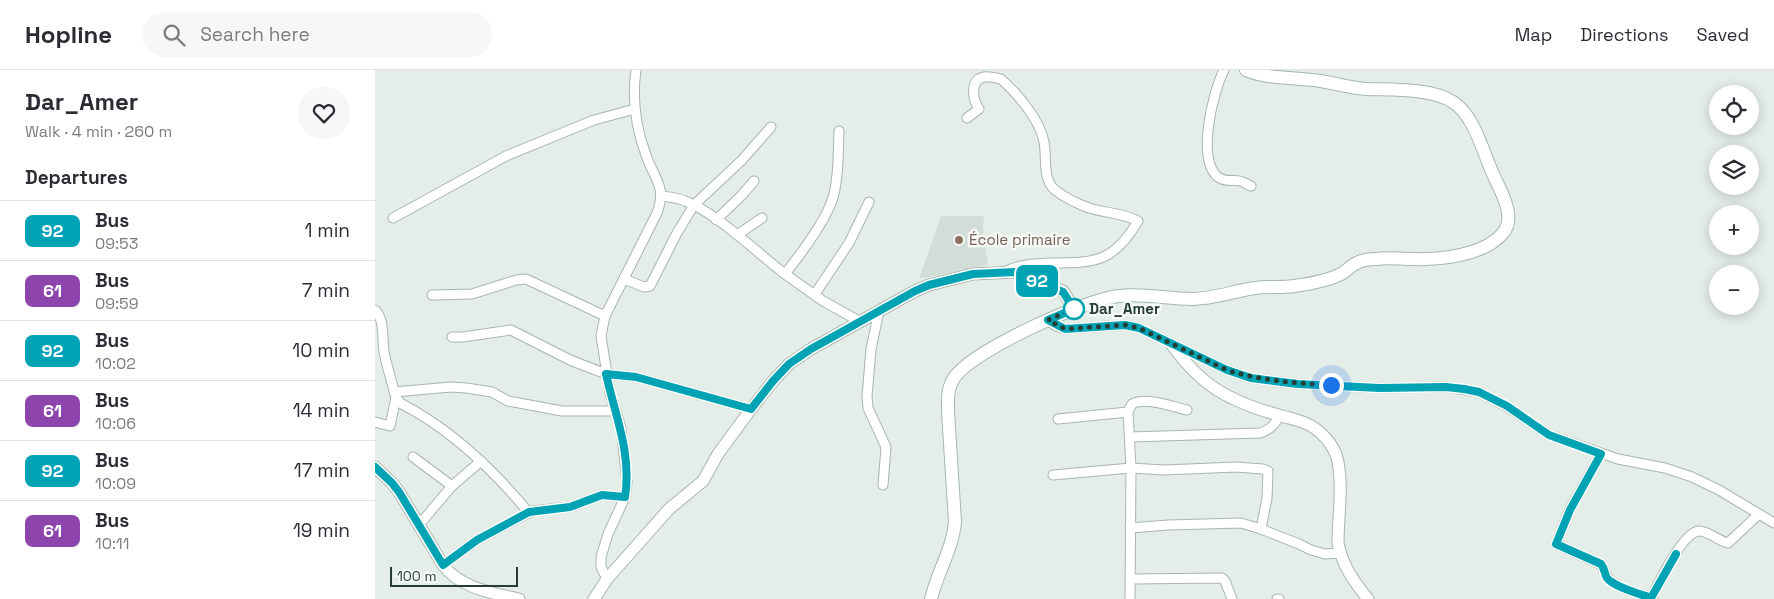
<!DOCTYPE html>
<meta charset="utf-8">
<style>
:root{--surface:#fff;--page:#f7f7f7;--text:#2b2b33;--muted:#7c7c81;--line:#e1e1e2}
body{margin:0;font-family:"Space Grotesk",sans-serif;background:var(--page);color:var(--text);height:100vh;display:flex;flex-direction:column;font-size:19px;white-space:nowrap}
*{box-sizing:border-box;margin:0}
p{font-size:16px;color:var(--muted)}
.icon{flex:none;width:28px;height:28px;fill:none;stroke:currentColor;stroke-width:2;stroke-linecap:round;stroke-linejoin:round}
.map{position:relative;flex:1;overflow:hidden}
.drawer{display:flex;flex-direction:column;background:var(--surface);width:375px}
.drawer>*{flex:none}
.badge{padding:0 10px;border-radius:8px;font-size:18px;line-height:32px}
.buttons{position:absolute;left:1334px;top:15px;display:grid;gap:10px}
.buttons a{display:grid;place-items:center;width:50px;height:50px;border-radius:50%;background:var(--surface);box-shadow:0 2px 12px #0003;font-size:25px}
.scale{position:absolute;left:15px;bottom:12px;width:128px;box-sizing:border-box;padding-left:5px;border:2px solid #253d34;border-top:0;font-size:14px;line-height:18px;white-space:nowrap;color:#253d34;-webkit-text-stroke:4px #f5f9f7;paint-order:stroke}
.you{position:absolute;width:25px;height:25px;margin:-12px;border:4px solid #fff;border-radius:50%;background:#1a73e8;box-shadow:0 0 0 8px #1a73e833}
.map>.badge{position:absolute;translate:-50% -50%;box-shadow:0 0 0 2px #fff}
h2{padding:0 25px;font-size:19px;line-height:45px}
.round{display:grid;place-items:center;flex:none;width:52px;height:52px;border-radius:26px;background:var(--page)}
.overview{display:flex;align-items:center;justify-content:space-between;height:85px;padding:0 25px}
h1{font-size:24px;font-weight:700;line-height:38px}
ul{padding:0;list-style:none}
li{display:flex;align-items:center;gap:15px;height:60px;padding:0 25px;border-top:1px solid var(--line)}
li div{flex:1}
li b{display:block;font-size:19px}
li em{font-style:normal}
li .badge{min-width:55px;font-weight:700;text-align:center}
header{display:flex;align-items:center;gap:30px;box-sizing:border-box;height:70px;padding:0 25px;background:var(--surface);border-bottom:1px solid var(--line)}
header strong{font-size:24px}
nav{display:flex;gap:28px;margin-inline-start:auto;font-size:18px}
.search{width:350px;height:45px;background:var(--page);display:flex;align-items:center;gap:12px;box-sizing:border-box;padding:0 18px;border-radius:28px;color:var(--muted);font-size:19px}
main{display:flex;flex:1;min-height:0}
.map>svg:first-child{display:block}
.built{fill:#d3ddd7}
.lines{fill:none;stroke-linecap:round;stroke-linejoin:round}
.minor-casing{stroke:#a8b5ae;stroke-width:11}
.tertiary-casing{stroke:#a8b5ae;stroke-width:13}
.secondary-casing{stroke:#a4b8af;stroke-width:14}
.minor{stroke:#fff;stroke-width:9}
.tertiary{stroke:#fff;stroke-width:11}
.secondary{stroke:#fff;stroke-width:12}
.line-casing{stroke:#fff;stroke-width:11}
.line{stroke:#00a3b4;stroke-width:8}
.walk{stroke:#253d34;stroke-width:5;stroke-dasharray:0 9}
.education-dot{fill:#8d6e63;stroke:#f5f9f7;stroke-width:2}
.stop-dot{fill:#fff;stroke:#00a3b4;stroke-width:2.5}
.labels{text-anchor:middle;stroke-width:5;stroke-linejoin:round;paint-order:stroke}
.education-label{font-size:15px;fill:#785e54;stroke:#f5f9f7;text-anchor:start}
.stop-label{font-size:15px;font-weight:bold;fill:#253d34;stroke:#f5f9f7;text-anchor:start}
</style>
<header>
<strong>Hopline</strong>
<div class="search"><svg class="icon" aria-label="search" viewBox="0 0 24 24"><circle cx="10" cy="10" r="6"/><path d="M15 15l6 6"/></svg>Search here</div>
<nav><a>Map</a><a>Directions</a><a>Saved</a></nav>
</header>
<main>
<section class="drawer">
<div class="overview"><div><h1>Dar_Amer</h1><p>Walk · 4 min · 260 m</p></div><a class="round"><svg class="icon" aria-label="heart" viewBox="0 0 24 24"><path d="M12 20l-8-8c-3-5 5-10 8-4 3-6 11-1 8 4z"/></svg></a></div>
<h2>Departures</h2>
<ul>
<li><span class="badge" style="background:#00a3b4;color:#fff">92</span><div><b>Bus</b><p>09:53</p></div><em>1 min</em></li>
<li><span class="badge" style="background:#8e44ad;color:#fff">61</span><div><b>Bus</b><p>09:59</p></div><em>7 min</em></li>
<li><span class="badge" style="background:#00a3b4;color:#fff">92</span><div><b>Bus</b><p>10:02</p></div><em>10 min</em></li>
<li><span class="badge" style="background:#8e44ad;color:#fff">61</span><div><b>Bus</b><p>10:06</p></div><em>14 min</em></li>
<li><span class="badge" style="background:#00a3b4;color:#fff">92</span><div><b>Bus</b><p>10:09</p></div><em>17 min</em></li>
<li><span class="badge" style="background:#8e44ad;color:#fff">61</span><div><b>Bus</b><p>10:11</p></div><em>19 min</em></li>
</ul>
</section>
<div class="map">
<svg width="1399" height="529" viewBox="0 0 1399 529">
<rect width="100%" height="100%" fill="#e5ede8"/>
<polygon class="built" points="566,146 609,146 608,160 613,195 544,209"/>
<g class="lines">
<g class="minor-casing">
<g id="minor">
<path d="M849,0C838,22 821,89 843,107C851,113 857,109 865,111C869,112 873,115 876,116"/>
<path d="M592,48L604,39C598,30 594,10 609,7C615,6 621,8 626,9C643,24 665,50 669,72C672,87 667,109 680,120C689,127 703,134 714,138C730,143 748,143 763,151C739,192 721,193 676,193C659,194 646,194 631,201"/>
<path d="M464,61C463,82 464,103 459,124C454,146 425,185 410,204L448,231L484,251"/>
<path d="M287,126C294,127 303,128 310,131C342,143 381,182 410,204"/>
<polyline points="18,148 131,86 219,50 260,39"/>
<polyline points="341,150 367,125 379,111"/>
<polyline points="362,165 387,148"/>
<polyline points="249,209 269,217 275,216 302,163 319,135 367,90 396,57"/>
<polyline points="440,224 474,173 494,132"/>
<polyline points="57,225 97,224 141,210 151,209 230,246"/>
<path d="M0,240C10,250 7,268 9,282C12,297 17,313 21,327L25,333C76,359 117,398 154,443"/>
<polyline points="504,241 496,279 492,327 493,338 511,377 508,415"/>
<polyline points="673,250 681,256 690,259 750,255 764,258 852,300 876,308 923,314 1005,318 1071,317 1104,322 1131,336 1174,365 1243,389 1290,398 1317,407 1344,420 1399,453"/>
<polyline points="77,267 88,267 136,260 195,290 231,304 261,307 376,339"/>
<polyline points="19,322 76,317 91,318 117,322 133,331 187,341 241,341"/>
<polyline points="683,349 753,342"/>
<polyline points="0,352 15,356 21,327"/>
<path d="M755,367L885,363C895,360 900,355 904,346"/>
<path d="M1226,384L1195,439L1181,474L1225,494C1230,498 1229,503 1233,508C1239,517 1265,524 1276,528"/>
<polyline points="38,387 77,416"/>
<polyline points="678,405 756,398 789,400 861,397 888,399 893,401 892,428 886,459"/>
<polyline points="43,456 77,416 106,391"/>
<polyline points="755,458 793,455 866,453 886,459 924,474 936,480 950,484 965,483"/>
<polyline points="68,495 102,470 157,441 195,437 227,425 250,427"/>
<path d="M232,509L226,497V487L233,464L250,427L252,412L246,358L235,323L226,266L230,246L282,143C292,116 279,109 271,85C261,58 257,28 261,0"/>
<polyline points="756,509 847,508 850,511 857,529"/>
<path d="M755,529L756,398L753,342L757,334C770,326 798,337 812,340"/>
<polyline points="902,529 904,529"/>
<path d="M1278,529L1276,528C1283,514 1308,462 1324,461C1334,461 1343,471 1353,473L1384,444"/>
</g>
</g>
<g class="tertiary-casing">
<g id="tertiary">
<path d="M797,275C812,296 833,317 857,328C871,335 888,341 904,345C912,348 921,349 930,353C945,359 960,375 963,392C968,418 963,447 963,473C967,495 979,512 993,529"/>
<path d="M0,397L17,413L24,422L68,495C85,518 117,523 144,529"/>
<polyline points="219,529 232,509 294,439 328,411 343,384 376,339 398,311 414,294 436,279 540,221 554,215 598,204 641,202 646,204 688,221 699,239"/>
</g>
</g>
<g class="secondary-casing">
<path id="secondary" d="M556,529C562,503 578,478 580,452L573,342C573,330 572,318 579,308C598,280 709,230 744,226C768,223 792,229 817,229C838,229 859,221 880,218C892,216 906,218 919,216C934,214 952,211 966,204C972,201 976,195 982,193C987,190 996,189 1001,189C1013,187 1024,189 1036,189C1063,190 1109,186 1128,163C1142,147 1125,120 1118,104C1108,82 1099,45 1078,32C1057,18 1016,20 991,19C974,18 956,12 938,10C915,7 892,9 871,0"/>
</g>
<use href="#minor" class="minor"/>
<use href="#tertiary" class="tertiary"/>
<use href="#secondary" class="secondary"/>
</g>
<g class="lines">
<g class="line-casing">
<path id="line" d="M0,397L17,413L24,422L68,495L102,470L154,442L195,437L227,425L250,427C257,384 240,345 231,304L261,307L376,339L398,311L414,294L436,279L540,221L554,215L598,204L640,202L688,222L699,239L673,250L690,259L750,255L764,258L852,300L876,308L923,314L1005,318L1071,317L1089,319L1104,322L1132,336L1174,365L1226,384L1195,440L1181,474L1226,494C1230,499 1229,503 1232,508C1239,517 1265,524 1276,528L1301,484"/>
</g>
<use href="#line" class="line"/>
<path class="walk" d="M699,239L673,250L690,259L750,255L764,258L852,300C886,311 921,313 956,315"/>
</g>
<circle class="education-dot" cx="584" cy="170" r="5"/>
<circle class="stop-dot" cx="699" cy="239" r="10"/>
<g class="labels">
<g class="education-label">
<text x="594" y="175">École primaire</text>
</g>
<g class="stop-label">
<text x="714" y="244">Dar_Amer</text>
</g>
</g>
</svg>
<div class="buttons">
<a><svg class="icon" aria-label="locate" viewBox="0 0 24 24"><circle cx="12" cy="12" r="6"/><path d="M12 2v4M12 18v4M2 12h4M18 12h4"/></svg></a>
<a><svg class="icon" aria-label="layers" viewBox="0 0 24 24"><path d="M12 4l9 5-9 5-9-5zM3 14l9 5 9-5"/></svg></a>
<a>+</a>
<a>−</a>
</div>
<div class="scale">100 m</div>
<div class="you" style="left:956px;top:315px"></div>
<b class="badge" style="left:662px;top:211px;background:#00a3b4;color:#fff">92</b>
</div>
</main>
